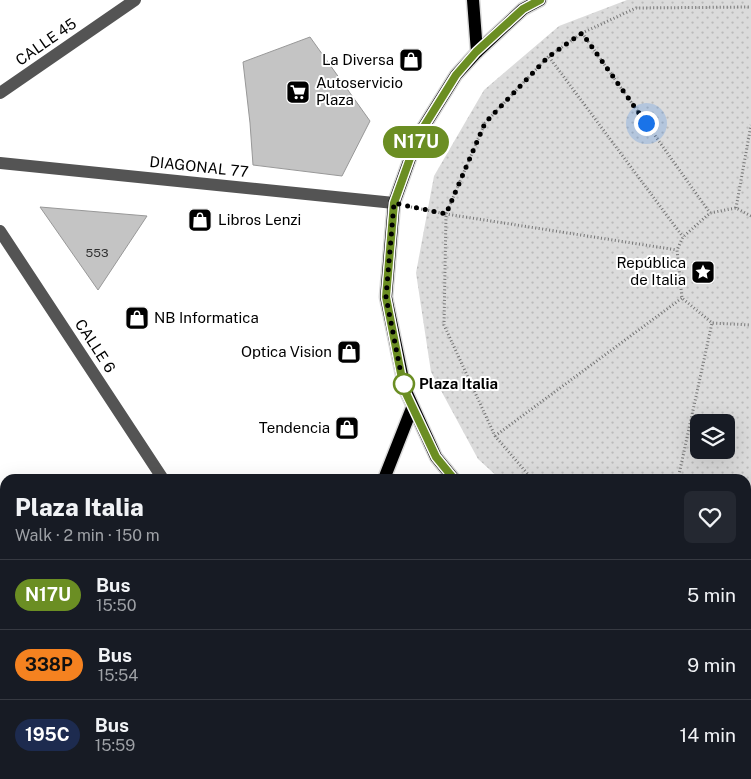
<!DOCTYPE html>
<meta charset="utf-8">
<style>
:root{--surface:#171b24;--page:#242831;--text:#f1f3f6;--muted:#9ea1a6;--line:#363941}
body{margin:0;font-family:"Public Sans",sans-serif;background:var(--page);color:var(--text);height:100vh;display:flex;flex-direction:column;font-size:19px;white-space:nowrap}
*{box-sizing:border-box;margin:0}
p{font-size:16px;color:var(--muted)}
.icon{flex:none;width:28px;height:28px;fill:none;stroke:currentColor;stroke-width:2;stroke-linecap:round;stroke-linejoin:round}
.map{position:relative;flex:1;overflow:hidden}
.side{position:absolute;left:0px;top:474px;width:751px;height:306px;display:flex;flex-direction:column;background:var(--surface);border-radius:15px 15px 0 0;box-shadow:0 5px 20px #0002}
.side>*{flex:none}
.badge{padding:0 10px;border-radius:16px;font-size:18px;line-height:32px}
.controls{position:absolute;left:690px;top:414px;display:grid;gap:10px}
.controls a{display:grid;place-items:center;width:45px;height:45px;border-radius:8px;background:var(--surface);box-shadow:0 5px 20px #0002;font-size:25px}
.you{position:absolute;width:25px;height:25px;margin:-12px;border:4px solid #fff;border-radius:50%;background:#1a73e8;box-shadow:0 0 0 8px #1a73e833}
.map>.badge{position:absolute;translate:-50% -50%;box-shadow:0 0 0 2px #fff}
.round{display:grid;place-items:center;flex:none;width:52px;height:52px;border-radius:8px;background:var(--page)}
.overview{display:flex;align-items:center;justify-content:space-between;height:85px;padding:0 15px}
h1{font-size:24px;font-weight:800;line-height:38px}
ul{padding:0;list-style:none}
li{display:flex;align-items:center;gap:15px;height:70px;padding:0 15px;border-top:1px solid var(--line)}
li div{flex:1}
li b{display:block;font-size:19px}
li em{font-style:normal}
li .badge{min-width:55px;font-weight:700;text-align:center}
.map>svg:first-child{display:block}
.park{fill:url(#park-dots);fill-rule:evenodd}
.building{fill:#c4c4c4;stroke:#989898}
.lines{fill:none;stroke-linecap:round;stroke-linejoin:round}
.major-casing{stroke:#dbdbdb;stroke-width:15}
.path{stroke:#767676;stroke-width:3;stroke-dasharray:1 2.5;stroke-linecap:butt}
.minor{stroke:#545454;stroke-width:12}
.major{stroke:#000;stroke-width:12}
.line-casing{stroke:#fff;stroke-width:11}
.line{stroke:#6b8e23;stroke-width:8}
.walk{stroke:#000;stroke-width:5;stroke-dasharray:0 9}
.stop-dot{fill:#fff;stroke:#6b8e23;stroke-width:2.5}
.labels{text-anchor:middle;stroke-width:4;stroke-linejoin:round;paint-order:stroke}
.number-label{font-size:12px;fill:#313131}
.street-label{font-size:15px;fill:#000;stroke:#fff}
.poi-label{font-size:15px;fill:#000;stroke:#fff;text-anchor:end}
.stop-label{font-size:15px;font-weight:bold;fill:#000;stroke:#fff;text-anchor:start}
</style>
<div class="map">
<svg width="751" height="779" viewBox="0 0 751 779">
<defs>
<pattern id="park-dots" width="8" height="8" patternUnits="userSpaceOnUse" patternTransform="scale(1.25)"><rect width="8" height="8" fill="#dbdbdb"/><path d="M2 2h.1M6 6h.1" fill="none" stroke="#bababa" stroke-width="1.8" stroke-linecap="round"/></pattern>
</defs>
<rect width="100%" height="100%" fill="#fff"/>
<path class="park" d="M627,0H751V568L746,569V479H500L478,459L431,372L416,273L434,176L484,90L559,26ZM699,422H726V450H699Z"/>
<g class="building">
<polygon points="310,37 370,121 342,176 253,165 250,123 243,62"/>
<polygon points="40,207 147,216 98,290"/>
</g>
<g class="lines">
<g class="major-casing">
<g id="major">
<polyline points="473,0 477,52"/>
<polyline points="384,479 412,408"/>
<polyline points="454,479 436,457 405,389 386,297 394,203 418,136 456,75 477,52 523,9 540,0"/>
<polyline points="746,595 751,594"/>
<polyline points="0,737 5,734"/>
<polyline points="6,779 12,775"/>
<polyline points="591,779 592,775"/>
<polyline points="627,779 628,775"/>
</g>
</g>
<g class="path">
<polyline points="582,33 710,213"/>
<polyline points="549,57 683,237"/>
<polyline points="411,207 446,214 677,250"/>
<polyline points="736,208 751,125"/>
<polyline points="751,216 736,208 710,213 683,237 677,250 682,298 712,323 751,325"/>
<polyline points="495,436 682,298"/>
<polyline points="532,479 495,436 444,325 446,214 485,123 548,57 582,33 636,8 751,7"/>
<polyline points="678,479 712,323"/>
<polyline points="746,553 751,553"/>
<polyline points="562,779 563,775"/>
<polyline points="653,779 654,775"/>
</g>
<g class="minor">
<polyline points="0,93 135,0"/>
<polyline points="0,163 394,203"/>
<polyline points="0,231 163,479"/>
<polyline points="363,775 365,779"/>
</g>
<use href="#major" class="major"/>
</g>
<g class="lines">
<g class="line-casing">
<polyline id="line" points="454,479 436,457 404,389 386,297 394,203 418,136 456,75 476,52 523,9 540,0"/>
</g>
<use href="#line" class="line"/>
<polyline class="walk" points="404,384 404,389 386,297 394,203 446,214 485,123 548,57 582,33 646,123"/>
</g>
<defs>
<g id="shop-square" transform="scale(1.25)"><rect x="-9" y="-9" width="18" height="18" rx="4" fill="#000" stroke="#fff"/><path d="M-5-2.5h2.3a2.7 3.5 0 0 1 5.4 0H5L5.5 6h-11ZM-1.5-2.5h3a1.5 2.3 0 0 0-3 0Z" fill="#fff"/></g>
<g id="supermarket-square" transform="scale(1.25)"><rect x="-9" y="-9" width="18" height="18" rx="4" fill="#000" stroke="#fff"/><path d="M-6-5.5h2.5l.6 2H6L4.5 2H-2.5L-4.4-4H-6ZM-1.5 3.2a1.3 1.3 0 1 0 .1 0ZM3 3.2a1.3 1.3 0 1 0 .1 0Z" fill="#fff"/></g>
<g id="sight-square" transform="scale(1.25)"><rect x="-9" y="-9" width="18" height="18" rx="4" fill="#000" stroke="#fff"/><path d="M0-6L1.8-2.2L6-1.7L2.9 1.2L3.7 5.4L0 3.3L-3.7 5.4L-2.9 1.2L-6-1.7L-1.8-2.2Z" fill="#fff"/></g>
</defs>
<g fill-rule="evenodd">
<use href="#shop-square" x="411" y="60"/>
<use href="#supermarket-square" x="298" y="92"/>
<use href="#shop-square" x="200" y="220"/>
<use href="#sight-square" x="703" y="272"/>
<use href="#shop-square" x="137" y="318"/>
<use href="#shop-square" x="349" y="352"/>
<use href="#shop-square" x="347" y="428"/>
</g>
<circle class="stop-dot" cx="404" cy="384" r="10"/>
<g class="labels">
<g class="number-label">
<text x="97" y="257">553</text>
</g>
<g class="street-label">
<text transform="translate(46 42) rotate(-35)" y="5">CALLE 45</text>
<text transform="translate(199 167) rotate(6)" y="5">DIAGONAL 77</text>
<text transform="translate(95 346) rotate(57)" y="5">CALLE 6</text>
</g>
<g class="poi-label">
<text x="394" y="65">La Diversa</text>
<text x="316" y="88" text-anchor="start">Autoservicio<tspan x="316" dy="17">Plaza</tspan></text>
<text x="218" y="225" text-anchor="start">Libros Lenzi</text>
<text x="686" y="268">República<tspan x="686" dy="17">de Italia</tspan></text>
<text x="154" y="323" text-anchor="start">NB Informatica</text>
<text x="332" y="357">Optica Vision</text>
<text x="330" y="433">Tendencia</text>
</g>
<g class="stop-label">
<text x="419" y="389">Plaza Italia</text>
</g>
</g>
</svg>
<div class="controls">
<a><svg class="icon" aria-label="layers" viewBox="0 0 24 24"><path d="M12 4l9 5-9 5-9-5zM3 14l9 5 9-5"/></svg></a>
</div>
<div class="you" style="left:646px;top:123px"></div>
<b class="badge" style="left:416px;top:142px;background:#6b8e23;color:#fff">N17U</b>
<section class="side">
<div class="overview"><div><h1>Plaza Italia</h1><p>Walk · 2 min · 150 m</p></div><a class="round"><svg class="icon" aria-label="heart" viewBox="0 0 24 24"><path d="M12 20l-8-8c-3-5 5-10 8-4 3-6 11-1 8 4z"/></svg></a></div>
<ul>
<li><span class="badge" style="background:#6b8e23;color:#fff">N17U</span><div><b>Bus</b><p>15:50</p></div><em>5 min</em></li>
<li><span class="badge" style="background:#f58220;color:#111">338P</span><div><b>Bus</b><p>15:54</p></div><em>9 min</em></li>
<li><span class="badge" style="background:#1d2b4f;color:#fff">195C</span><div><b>Bus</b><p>15:59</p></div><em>14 min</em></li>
</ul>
</section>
</div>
